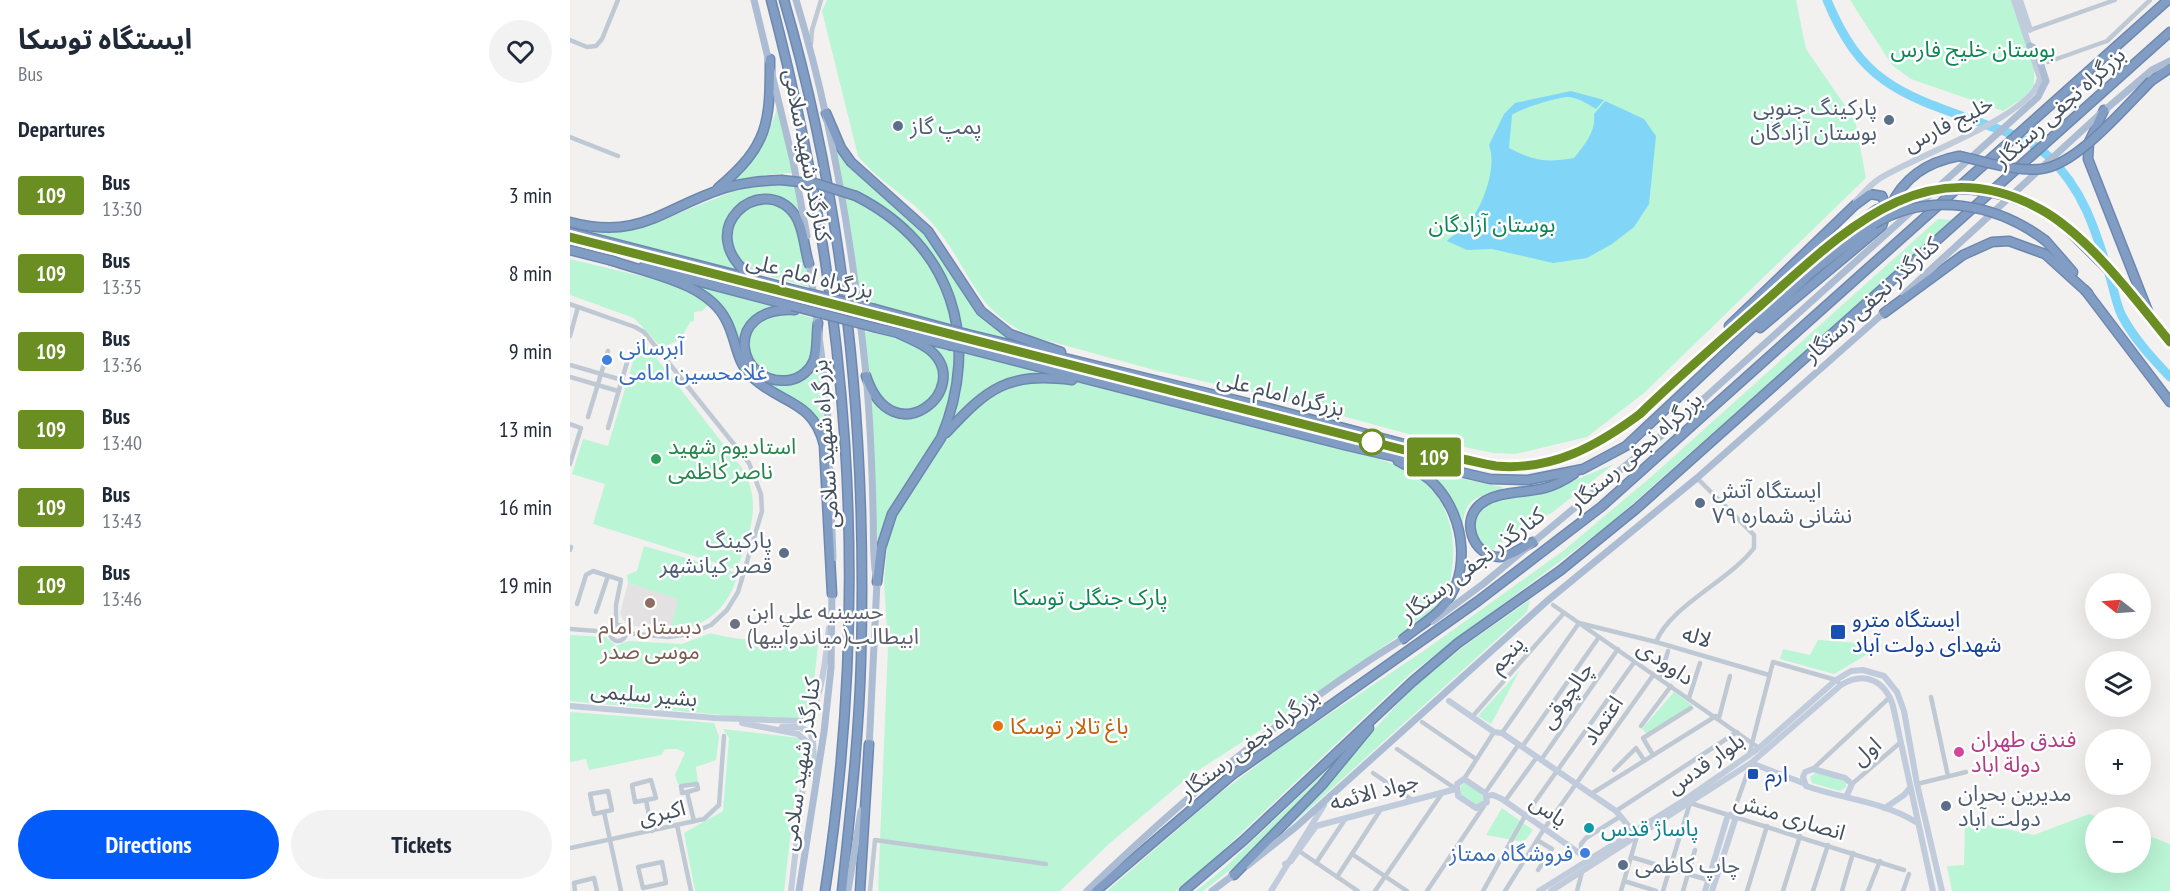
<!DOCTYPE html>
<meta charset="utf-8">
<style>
:root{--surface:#fff;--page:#f2f2f3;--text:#1f2937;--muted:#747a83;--accent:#035cfa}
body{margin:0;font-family:"PT Sans Narrow","Noto Sans Arabic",sans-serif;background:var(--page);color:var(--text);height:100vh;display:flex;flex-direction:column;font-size:22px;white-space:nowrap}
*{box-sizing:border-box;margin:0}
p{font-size:20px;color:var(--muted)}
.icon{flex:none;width:33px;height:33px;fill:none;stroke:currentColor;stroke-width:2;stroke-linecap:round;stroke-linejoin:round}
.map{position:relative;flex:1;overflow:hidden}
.details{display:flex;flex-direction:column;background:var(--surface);width:570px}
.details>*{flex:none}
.badge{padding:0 12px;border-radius:4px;font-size:21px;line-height:39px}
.needle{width:39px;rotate:287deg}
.tools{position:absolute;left:1515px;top:573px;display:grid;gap:12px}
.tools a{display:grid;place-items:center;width:66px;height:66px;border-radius:50%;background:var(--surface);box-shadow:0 6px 24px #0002;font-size:30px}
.map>.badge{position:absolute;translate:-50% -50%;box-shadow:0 0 0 3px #fff}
h2{padding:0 18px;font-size:22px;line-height:54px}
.round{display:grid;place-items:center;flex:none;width:63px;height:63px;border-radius:32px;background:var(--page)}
.head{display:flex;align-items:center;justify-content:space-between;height:102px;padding:0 18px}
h1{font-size:28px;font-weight:700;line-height:45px}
.primary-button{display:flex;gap:12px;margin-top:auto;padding:12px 18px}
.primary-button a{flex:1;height:69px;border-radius:36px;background:var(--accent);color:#fff;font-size:24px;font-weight:700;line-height:69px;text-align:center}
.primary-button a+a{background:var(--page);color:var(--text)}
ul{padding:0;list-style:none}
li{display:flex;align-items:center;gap:18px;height:78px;padding:0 18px}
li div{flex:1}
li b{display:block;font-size:22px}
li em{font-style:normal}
li .badge{min-width:66px;font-weight:700;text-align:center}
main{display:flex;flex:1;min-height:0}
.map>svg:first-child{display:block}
.education{fill:#e4e1e2}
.green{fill:#baf5d5}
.water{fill:#81d5f7}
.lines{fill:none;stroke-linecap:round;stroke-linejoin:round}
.river{stroke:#81d5f7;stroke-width:9}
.highway-casing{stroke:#6d88b0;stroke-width:11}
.street{stroke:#bfc9d3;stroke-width:4.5}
.secondary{stroke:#c0cbdb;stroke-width:6}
.primary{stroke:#acbcd2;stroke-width:7}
.highway{stroke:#829dc4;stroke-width:8}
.highway-bridge-casing{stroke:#6d88b0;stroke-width:11;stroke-linecap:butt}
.highway-bridge{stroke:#829dc4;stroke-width:8}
.line-casing{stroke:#fff;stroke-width:14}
.line{stroke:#6b8e23;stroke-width:9}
.service-dot{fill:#5c6f8a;stroke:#fff;stroke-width:2}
.shop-dot{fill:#3f7fe0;stroke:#fff;stroke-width:2}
.stop-dot{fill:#fff;stroke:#6b8e23;stroke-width:3}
.leisure-dot{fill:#2e9e5b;stroke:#fff;stroke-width:2}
.education-dot{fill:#8d6e63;stroke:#fff;stroke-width:2}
.worship-dot{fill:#6b7280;stroke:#fff;stroke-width:2}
.transit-dot{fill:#1a4fb4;stroke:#fff;stroke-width:2}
.food-dot{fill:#e8710a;stroke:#fff;stroke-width:2}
.hotel-dot{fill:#d1479c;stroke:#fff;stroke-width:2}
.culture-dot{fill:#0f9aa8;stroke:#fff;stroke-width:2}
.labels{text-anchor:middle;stroke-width:5;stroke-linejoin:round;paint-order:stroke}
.park-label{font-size:22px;fill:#0c8653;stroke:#fff}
.service-label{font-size:22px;fill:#4e5e75;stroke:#fff;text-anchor:start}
.street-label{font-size:22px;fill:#455160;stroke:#fff}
.shop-label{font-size:22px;fill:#366cbe;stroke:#fff;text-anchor:start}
.leisure-label{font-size:22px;fill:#27864d;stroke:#fff;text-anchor:start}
.worship-label{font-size:22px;fill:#5b616d;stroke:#fff;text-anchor:start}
.transit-label{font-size:22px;fill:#164399;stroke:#fff;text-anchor:start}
.education-label{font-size:22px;fill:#785e54;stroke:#fff}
.food-label{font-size:22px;fill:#c56008;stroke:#fff;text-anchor:start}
.hotel-label{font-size:22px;fill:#b23c85;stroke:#fff;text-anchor:start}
.culture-label{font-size:22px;fill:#0d838f;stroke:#fff;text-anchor:start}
</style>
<main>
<section class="details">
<div class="head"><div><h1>ایستگاه توسکا</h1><p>Bus</p></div><a class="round"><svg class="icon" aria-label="heart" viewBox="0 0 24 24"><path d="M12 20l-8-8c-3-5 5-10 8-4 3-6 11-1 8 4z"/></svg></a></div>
<h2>Departures</h2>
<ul>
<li><span class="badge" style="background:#6b8e23;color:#fff">109</span><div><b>Bus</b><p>13:30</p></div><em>3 min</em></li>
<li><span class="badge" style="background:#6b8e23;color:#fff">109</span><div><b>Bus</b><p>13:35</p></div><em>8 min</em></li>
<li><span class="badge" style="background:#6b8e23;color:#fff">109</span><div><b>Bus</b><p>13:36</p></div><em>9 min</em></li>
<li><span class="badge" style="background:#6b8e23;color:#fff">109</span><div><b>Bus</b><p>13:40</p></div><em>13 min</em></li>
<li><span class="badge" style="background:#6b8e23;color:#fff">109</span><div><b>Bus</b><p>13:43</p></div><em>16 min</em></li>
<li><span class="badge" style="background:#6b8e23;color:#fff">109</span><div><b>Bus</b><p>13:46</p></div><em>19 min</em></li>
</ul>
<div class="primary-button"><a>Directions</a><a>Tickets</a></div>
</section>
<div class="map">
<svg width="1600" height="891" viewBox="0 0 1600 891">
<rect width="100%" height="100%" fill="#f3f0f0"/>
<polygon class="education" points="58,583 109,599 101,628 59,626 53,620 50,613"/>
<g class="green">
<path d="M257,0H1226L1236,49L1285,120L1296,178L1074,393L1017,437L945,454L923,453L860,440L707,398L588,371L468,338C404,315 402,269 362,223C340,197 310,183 288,156L252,11Z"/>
<polygon points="1280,0 1441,0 1464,65 1464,86 1452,99 1433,111 1341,79 1322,65"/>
<path d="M208,105L222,173L203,174L160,183C186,164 199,136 208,105Z"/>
<path d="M263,136L266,143L354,230L414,317L479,350L390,329C378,247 334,230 272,188Z"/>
<polygon points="225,183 236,246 228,216 210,200 170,205 156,248 165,267 173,273 19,233 19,229 69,229 172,188"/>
<path d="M273,193C312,213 347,238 369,278C377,292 380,312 385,327L288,300Z"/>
<polygon points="184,202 208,204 228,224 239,287 178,270 160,248 164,218"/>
<polygon points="1368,219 1383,220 1041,523 840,674 631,871 605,891 537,891 645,797 719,741 855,650 993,551 1081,477"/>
<polygon points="0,259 100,283 139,304 132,311 124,312 124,321 120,322 111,339 92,348 64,318 0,295"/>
<path d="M110,281L220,309C198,308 186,312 175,332L184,371L224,381L248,351L256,441L238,409L194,382L178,369L160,321Z"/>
<path d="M224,313L243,318C246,355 246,377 202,378L180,361L177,337L188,318Z"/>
<path d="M293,331C315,336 358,339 368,365C371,370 370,378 371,384L353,408L325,411L301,386Z"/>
<polygon points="343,340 387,351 386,380 371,430 329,496 306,562 299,392 307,405 324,414 365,404 372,363"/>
<path d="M76,345L175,472C191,509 180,530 168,567L165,569L23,524L35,484L2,474L13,439L38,446L65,355Z"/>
<polygon points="392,352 490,375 439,382 380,423 389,390"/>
<path d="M501,381L795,454C814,461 833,466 850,479C889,508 891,567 870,607L731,704L621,775L540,843L490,891H308L318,647L314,581L318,539L324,519L369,447L404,405L447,382Z"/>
<path d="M1044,464L983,512L941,534L919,553C867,501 941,501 974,491C998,484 1021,473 1044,464Z"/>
<path d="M850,470L932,487L934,490C908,495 891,500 893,531L884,507Z"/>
<path d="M74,546L168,573C160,606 138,626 104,631L101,628L108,599L58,583L57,575L67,571Z"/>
<polygon points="960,600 957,612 700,844 842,688 897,644"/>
<path d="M141,633C175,643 214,642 249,636L242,700L238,714L232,719H198L0,701V635L36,637L46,646L58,641L112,644Z"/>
<polygon points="1248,640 1313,645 1264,674 1210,659 1213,649 1240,655"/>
<polygon points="950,670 921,724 908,716"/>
<polygon points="1104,692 1122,705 1077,734 1072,729"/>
<polygon points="0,712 144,723 149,737 146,760 126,767 128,783 108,784 105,775 115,753 108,749 95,749 91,755 19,770 16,759 0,762"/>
<polygon points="153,729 229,738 236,750 225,797 214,891 125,891 114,833 153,811 159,738"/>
<polygon points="777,751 777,753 682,853 633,891 626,891 653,869"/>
<polygon points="1248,771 1276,782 1276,787 1270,791 1242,783 1240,777"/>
<polygon points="895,782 911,793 914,802 906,805 891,795 891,786"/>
<polygon points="932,808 963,830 954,842 916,835"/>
<polygon points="1519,814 1528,817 1526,862 1570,862 1571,833 1600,844 1600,891 1382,891 1377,866 1394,865 1395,820 1464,835"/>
</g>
<path class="water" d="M1001,91L1034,100L1026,109C1018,104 1010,99 1000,97C990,96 949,109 942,115L939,148C964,161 977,163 1004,158C1015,144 1026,132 1024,114L1035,101L1074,119L1086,136L1079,204L1064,227L1042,244L1017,258L983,263L922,249L897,250L877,241C882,235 888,234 893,229C911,213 928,168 919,145L934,114L945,103Z"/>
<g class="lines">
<path class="river" d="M1257,0C1292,85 1333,95 1414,124C1437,132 1461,140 1479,157C1514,190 1526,232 1540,277C1544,290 1546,304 1552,316C1565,340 1582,358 1600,377"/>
<g class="highway-casing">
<g id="highway">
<path d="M201,0C279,297 302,587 255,891"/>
<path d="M214,0C276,213 297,439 291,660C289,737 280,814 272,891"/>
<polyline points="1581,81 1600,68"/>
<polyline points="1534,110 1519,142 1518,159 1581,319"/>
<polyline points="256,113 271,148 281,162 358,231 411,311 440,334 491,352"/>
<path d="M148,188C199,145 200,123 200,59"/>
<path d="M286,196C382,245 412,340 371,438L322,514L311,548L307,582"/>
<path d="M1320,207C1334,177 1357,162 1389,156"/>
<path d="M0,222C71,241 94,207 155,188C174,182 192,181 211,180"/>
<polyline points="1491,223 1549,280 1600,342"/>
<polyline points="0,232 225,290"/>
<polyline points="1476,241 1503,272"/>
<polyline points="0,250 43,261"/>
<path d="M40,260C76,273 137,282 156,320C167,340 165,362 183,378C211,404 243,400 254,445L262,594"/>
<polyline points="73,267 222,306"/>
<path d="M182,277C119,230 192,170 225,215C234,228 234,248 239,264"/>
<polyline points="1515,290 1600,402"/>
<polyline points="305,309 382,330"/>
<path d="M225,310C150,306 167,388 220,380C231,378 240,370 244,360C248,348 246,335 248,323"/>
<polyline points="1314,313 1393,255 1422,242 1439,241 1475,254 1518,293"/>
<polyline points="1159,326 1285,205 1300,194 1312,196 1317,209 1312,226 1190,328"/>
<polyline points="307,328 379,345"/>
<path d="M397,334L698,408L898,461C967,476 1016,455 1070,414L1253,249L1306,210"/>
<polyline points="395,348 774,445 920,479 958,480 1013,469 1056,446 1242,272 1304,224"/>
<path d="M296,376C323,457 404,389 361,351C352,343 339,339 328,333"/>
<path d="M376,433C418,388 437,372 502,380"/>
<path d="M828,461C842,469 856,474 866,486C896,519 902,576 870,610C859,621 845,629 833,639"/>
<path d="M963,542C953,547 940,557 929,557C903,556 889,519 912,503C928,491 956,493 975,488C986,485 995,480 1004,474"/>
<polyline points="664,875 752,785 799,728"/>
<polyline points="290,891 299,744"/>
<polyline points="526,891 662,775 908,601 1031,507 1598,0"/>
<polyline points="614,891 674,840 842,682 888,643 991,570 1066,509 1600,32"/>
</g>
</g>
<g class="street">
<polyline points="1460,30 1545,0"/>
<polyline points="0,40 17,47 26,46 32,39 48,0"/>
<polyline points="241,44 242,30 251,0"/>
<polyline points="1478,62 1537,41 1580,0"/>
<polyline points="0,137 48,156"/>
<polyline points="0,304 65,327 74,332 179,463 191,494 192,511 168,592 157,610 141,625 120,634 98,637 56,633"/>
<polyline points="0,336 8,307"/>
<polyline points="0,365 52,380"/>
<polyline points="0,377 48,391"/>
<polyline points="18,417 38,351"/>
<polyline points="0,424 11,428 0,464"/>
<polyline points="38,428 58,359"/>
<polyline points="0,550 1,547"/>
<polyline points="7,604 16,575 23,571 51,580 46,605 46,625"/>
<polyline points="983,605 1189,748"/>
<polyline points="26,612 38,576"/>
<circle cx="48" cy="633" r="8"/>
<polyline points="0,629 40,632"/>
<path d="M1086,642C1099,607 1160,580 1184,548V535L1127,478"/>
<polyline points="1090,678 1098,651"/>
<polyline points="1361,697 1378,776"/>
<polyline points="1119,698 1130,663"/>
<polyline points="902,717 994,613"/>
<polyline points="1149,718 1160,676"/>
<polyline points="852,722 906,759"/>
<polyline points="1071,726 1101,686"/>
<polyline points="932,733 1009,623 1086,642 1199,675"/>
<polyline points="952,747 1029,637"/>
<polyline points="827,749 886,789"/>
<polyline points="1083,755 1073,738 1121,708"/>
<polyline points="1179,755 1203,662 1266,680 1271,685"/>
<polyline points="971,760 1048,649"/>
<polyline points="1243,769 1320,697"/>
<polyline points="1044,770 1066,748 1074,760"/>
<polyline points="803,773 841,799"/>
<polyline points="894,779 924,732"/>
<polyline points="1282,784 1331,742"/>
<polyline points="1347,784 1396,772"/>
<polygon points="38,791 42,810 24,814 20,794"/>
<polyline points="117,792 128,789 127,784 111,786 112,793 117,792 124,821"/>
<polyline points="915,793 949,744"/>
<polyline points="1021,794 1146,716"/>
<polyline points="76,800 86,798 81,780 62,785 65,802 76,800 82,831"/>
<polyline points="935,801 967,757"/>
<polyline points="1046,811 1167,732"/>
<polyline points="34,812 51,891"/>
<polyline points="1162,816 1181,763"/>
<polyline points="107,825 121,891"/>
<polyline points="967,840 982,849 968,870"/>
<polyline points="0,848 134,819 149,805 154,736"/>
<polyline points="729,851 788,891"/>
<polyline points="782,854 837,891"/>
<polyline points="1011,855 1011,844 1016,838 1051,816"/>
<polyline points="1061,857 1138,880"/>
<polygon points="92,862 96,883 73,888 68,867"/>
<polyline points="746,863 776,818"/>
<polyline points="767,877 811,809"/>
<polyline points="1054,881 1086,891"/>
<polyline points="5,891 4,883 24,878 27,891"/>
<polyline points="300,891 305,840 476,864"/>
<polyline points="805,891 873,792"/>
<polyline points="857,891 914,806"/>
<polyline points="913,891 955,816 1065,661"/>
<polyline points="935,891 974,829 1084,674"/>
<polyline points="1007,891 1012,872"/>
<polyline points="1051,891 1067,836"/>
<polyline points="1093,891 1120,803 1334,870"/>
<polyline points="1113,891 1125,850"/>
<polyline points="1177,891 1197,826"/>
<polyline points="1213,891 1230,836"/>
<polyline points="1243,891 1258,845"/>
<polyline points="1272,891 1283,853"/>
<polyline points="1298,891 1310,861"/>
<polyline points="1333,891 1339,874"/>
</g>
<g class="secondary">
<polyline points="1450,0 1460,30"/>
<path d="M1286,201C1293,193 1300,185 1309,179C1342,157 1464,116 1470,78L1444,0"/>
<polyline points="879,701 924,732 932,733 1046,811 1065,834"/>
<path d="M0,706L145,718L231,721C253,711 256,650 259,628"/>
<polyline points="172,723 228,734 238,743 221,891"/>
<polyline points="212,727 229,727 240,732 243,741 245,776"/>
<polyline points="1181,763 1233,783"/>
<polygon points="894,779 915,793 917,802 906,808 888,796 887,784"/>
<path d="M1277,795L1282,784L1275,778L1243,769L1235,772L1233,777L1236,786C1272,799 1312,801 1346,822"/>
<polyline points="917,796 923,795 932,799 1019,860"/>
<polyline points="1315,808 1334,795 1340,788"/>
<polyline points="715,864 721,861 746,826 886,789"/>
<polyline points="701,891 754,805"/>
<polyline points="969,891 1113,801 1189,748 1266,680 1281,671 1293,670 1314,676 1327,692 1334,711 1347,784 1372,891"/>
<path d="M981,891L1181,763L1271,685C1294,671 1315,680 1323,706L1363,891"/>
<polyline points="1135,891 1157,818 1160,815"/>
<polyline points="1142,891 1165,820 1163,816"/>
</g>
<g class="primary">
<polyline points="184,0 223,161 237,236"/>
<path d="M226,0C263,121 283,248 296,374C300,419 302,465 303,510C304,534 302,559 307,582L299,749"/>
<polyline points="239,261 257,397 263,558"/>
<polyline points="1334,294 1529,115 1582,70 1600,61"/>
<polyline points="863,621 913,584 1109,421 1468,97 1476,81 1466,49 1460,46"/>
<polyline points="678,865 727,826 977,601 1127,478 1317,310"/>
<polyline points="229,891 254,732 261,668 262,590"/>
<polyline points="278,891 291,811"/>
<path d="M517,891C618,794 716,711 836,637"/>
<polyline points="642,891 666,873"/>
</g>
<use href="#highway" class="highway"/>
<g class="highway-bridge-casing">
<g id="highway-bridge">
<path d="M1389,156C1414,161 1445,172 1471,169C1507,165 1555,107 1581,81"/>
<polyline points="211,180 248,184 286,196"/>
<path d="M1306,210C1372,179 1431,182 1491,223"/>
<path d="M1304,224C1359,191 1426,203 1476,241"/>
<polyline points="225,290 305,309"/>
<polyline points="222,306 307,328"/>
<polyline points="382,330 397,334"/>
<polyline points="379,345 395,348"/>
</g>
</g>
<use href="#highway-bridge" class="highway-bridge"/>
</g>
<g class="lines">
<g class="line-casing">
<path id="line" d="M0,237L850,454C863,457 870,455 881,457C897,459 911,464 926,466C982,471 1027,446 1070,414C1109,376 1151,340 1192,304C1272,233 1354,146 1470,209C1518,235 1565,299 1600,342"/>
</g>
<use href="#line" class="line"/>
</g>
<g class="service-dot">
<circle cx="1319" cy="120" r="6"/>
<circle cx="328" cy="126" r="6"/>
<circle cx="1130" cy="503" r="6"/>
<circle cx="214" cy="553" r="6"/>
<circle cx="1376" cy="806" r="6"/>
<circle cx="1053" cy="865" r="6"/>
</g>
<g class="shop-dot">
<circle cx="37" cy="360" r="6"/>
<circle cx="1015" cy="853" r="6"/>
</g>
<circle class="stop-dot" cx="802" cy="442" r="12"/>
<circle class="leisure-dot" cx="86" cy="459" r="6"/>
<circle class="education-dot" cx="80" cy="603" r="6"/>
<circle class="worship-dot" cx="165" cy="624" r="6"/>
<g class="transit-dot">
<rect x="1260" y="624" width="16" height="16" rx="3"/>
<rect x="1177" y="768" width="12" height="12" rx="3"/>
</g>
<circle class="food-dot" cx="428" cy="726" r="6"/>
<circle class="hotel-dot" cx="1389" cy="752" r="6"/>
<circle class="culture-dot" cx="1019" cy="828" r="6"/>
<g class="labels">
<g class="park-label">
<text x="1403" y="57">بوستان خلیج فارس</text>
<text x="922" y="232">بوستان آزادگان</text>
<text x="520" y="605">پارک جنگلی توسکا</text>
</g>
<g class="service-label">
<text x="1307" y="115" text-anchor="end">پارکینگ جنوبی<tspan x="1307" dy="25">بوستان آزادگان</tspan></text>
<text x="340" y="134">پمپ گاز</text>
<text x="1142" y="498">ایستگاه آتش<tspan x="1142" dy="25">نشانی شماره ۷۹</tspan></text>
<text x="202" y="548" text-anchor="end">پارکینگ<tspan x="202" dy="25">قصر کیانشهر</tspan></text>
<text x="1388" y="801">مدیرین بحران<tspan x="1388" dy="25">دولت آباد</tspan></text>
<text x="1065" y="873">چاپ كاظمى</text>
</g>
<g class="street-label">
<text transform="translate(1489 107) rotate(-42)" y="8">بزرگراه نجفی رستگار</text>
<text transform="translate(1378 123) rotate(-27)" y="8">خلیج فارس</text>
<text transform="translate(238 155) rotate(79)" y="8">کنارگذر شهید سلامی</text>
<text transform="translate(240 275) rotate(14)" y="8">بزرگراه امام علی</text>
<text transform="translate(1301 299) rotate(-42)" y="8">کنارگذر نجفی رستگار</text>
<text transform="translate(711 393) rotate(14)" y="8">بزرگراه امام علی</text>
<text transform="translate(255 444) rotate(-94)" y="8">بزرگراه شهید سلامی</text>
<text transform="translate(1065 451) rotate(-41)" y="8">بزرگراه نجفی رستگار</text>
<text transform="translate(902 564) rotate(-37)" y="8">کنارگذر نجفی رستگار</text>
<text transform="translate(1127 636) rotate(17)" y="8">لاله</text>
<text transform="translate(936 654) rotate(-48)" y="8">پنجم</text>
<text transform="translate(1096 662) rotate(34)" y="8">داوودی</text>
<text transform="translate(74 694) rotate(5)" y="8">بشیر سلیمی</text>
<text transform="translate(996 695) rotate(-55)" y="8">چالچوقی</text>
<text transform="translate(1032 720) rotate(-55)" y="8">اعتماد</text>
<text transform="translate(679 743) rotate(-37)" y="8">بزرگراه نجفی رستگار</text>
<text transform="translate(1296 751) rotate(-41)" y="8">اول</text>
<text transform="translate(1135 763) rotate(-35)" y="8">بلوار قدس</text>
<text transform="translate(230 764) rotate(-82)" y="8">کنارگذر شهید سلامی</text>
<text transform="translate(804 791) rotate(-15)" y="8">جواد الائمه</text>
<text transform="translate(979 810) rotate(35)" y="8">یاس</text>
<text transform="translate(92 812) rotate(-13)" y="8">اکبری</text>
<text transform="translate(1220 816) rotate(17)" y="8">انصاری منش</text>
</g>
<g class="shop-label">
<text x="49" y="355">آبرسانی<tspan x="49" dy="25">غلامحسین امامی</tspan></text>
<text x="1003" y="861" text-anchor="end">فروشگاه ممتاز</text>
</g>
<g class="leisure-label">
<text x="98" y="454">استادیوم شهید<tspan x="98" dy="25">ناصر کاظمی</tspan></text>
</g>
<g class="worship-label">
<text x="177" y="619">حسینیه علی ابن<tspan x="177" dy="25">ابیطالب(میاندوآبیها)</tspan></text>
</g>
<g class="transit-label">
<text x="1282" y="627">ایستگاه مترو<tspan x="1282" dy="25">شهدای دولت آباد</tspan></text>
<text x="1195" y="782">ارم</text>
</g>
<g class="education-label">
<text x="80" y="634">دبستان امام<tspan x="80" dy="25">موسی صدر</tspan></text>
</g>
<g class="food-label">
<text x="440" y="734">باغ تالار توسکا</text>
</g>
<g class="hotel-label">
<text x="1401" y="747">فندق طهران<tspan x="1401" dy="25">دولة اباد</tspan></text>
</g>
<g class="culture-label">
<text x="1031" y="836">پاساژ قدس</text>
</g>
</g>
</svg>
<div class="tools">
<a><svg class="needle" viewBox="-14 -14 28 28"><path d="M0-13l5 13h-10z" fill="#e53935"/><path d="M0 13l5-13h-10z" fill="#747a83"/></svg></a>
<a><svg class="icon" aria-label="layers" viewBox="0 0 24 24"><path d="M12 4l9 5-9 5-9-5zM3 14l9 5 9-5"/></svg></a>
<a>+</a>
<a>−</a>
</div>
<b class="badge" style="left:864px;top:457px;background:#6b8e23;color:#fff">109</b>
</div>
</main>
